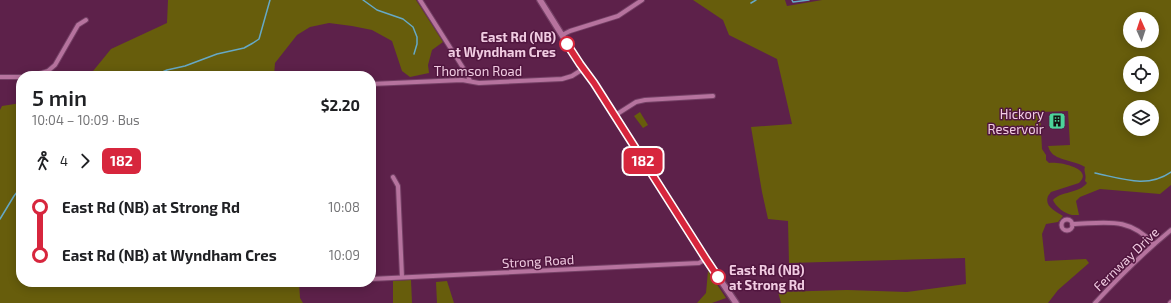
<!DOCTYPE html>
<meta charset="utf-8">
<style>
:root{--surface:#fff;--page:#f2f2f2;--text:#202124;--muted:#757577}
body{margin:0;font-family:"Exo 2",sans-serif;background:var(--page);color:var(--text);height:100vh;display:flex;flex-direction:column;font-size:15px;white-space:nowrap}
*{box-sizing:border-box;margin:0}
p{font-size:13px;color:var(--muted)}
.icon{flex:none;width:22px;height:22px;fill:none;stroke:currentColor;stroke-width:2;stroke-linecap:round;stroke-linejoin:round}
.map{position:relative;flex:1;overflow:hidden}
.drawer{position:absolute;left:16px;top:71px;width:360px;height:216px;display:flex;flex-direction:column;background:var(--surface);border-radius:16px;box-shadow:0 2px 10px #0003}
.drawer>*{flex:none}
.badge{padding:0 8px;border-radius:6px;font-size:14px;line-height:26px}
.needle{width:26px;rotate:357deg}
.tools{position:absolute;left:1123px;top:12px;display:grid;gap:8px}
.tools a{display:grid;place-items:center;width:36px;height:36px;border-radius:50%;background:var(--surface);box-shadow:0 2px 10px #0003;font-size:20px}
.map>.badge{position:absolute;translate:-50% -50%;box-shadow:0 0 0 2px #fff}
.legs{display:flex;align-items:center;gap:6px;height:44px;padding:0 16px;font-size:13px}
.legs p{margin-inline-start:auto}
.head{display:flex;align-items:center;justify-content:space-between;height:68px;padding:0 16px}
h1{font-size:22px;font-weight:600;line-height:30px}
ul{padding:0 16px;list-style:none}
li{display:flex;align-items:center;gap:14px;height:48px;font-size:15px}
li i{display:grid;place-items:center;width:6px;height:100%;margin:0 5px;background:currentColor}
li i::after{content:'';width:10px;height:10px;margin:-5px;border:3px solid;border-radius:50%;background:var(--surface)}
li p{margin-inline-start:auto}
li:first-child i{background:linear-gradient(#0000 50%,currentColor 0)}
li:last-child i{background:linear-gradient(currentColor 50%,#0000 0)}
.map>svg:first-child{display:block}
.green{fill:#675d0c;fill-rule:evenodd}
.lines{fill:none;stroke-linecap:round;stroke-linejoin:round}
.stream{stroke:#66a9c6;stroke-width:1.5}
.minor-casing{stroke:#744065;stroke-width:6}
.secondary-casing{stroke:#744065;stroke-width:8}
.minor{stroke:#b6739e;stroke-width:4}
.secondary{stroke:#b6739e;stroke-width:5.5}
.line-1-casing{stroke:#fff;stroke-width:9}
.line-1{stroke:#d7263d;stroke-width:6}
.stop-1-dot{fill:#fff;stroke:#d7263d;stroke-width:2}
.labels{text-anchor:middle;stroke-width:3;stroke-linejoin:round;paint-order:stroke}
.stop-label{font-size:13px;font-weight:bold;fill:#f1cce2;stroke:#51163f;text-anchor:end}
.street-label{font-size:13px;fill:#f1cce2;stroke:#51163f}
.poi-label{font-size:13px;fill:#f1cce2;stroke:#51163f;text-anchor:end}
</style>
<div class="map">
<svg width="1171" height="303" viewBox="0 0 1171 303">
<rect width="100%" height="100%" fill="#5d214a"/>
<g class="green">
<polygon points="168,0 416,0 443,42 432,50 428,65 429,73 410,77 402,71 392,41 372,30 352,26 329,23 310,27 297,35 275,63 274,76 89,76 111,49 167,23"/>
<path d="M693,0H785L787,6L822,0H1171V185L1160,194L1100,189L1080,197L1076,201L1079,215C1076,215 1074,215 1072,215C1065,214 1055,206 1053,200C1061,191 1078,194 1087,183L1085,181C1087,174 1083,171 1085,167C1076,161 1056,160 1051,152C1049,150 1049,148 1048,146L1070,145L1068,111L1040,112L1042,149L1046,155V160L1049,163C1057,161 1095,168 1079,183L1051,192L1048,196C1044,207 1056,211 1063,216L1058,222L1046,224L1042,234L1045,261L1086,259L1089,263L1058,290L1048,303H781L778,292L847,290L907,292L966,284L965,258L789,263L788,221L768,219L762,192L751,127L792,124L777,59L729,35L723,20ZM1130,19H1152V41H1130ZM1130,63H1152V85H1130ZM1130,107H1152V129H1130Z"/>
<polygon points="21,103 21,282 299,282 300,298 303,303 0,303 0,110 2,106"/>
<polygon points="640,112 648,125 643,128 634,116"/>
<polygon points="708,271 726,298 712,303 697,303 706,293"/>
<polygon points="411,280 412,303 393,303 393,281"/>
<polygon points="447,281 454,303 437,303 436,282"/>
</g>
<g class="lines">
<g class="stream">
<polyline points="363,0 377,10 403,19 413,27 417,37 417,44 414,54"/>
<polyline points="792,0 793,2 809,0"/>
<polyline points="751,3 756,0"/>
<polyline points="153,76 167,70 185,66 217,54 244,48 253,43 259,39 270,0"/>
<path d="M1095,173C1120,178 1147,189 1171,172"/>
<polyline points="0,219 14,196 21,187"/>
</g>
<g class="minor-casing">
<g id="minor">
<polyline points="420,0 467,74 470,81"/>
<polyline points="562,35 570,31 618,16 642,0"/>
<polyline points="32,76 48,71 55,65 78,25 86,20"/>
<polyline points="0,77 21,77"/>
<polyline points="371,84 462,80 479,83 562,79 572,76 583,69"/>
<polyline points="614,116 636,102 645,100 713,96"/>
<polyline points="393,177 398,186 402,277"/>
<circle cx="1067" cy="225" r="5.5"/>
<path d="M1072,224C1106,223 1128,216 1154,244"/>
<polyline points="371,279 699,263 706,259"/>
<path d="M1095,303C1119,277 1144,252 1171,230"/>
<polyline points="1170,303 1171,302"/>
</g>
</g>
<g class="secondary-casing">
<polyline id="secondary" points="540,0 580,64 594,83 706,259 736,303"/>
</g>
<use href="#minor" class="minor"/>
<use href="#secondary" class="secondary"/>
</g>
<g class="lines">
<g class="line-1-casing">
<polyline id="line-1" points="567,44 580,64 594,83 706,259 718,277"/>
</g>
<use href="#line-1" class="line-1"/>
</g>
<defs>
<g id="building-square" transform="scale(0.9)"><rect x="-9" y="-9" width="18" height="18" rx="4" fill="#4cd39a" stroke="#51163f"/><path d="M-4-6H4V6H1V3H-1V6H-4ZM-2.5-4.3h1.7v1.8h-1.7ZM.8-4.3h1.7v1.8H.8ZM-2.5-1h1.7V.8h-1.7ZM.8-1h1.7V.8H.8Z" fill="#111"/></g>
</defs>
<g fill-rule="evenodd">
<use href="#building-square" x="1057" y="121"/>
</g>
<g class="stop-1-dot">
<circle cx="567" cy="44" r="7"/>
<circle cx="718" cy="277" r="7"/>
</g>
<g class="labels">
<g class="stop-label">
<text x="556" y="42">East Rd (NB)<tspan x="556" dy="15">at Wyndham Cres</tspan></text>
<text x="729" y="275" text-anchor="start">East Rd (NB)<tspan x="729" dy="15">at Strong Rd</tspan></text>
</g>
<g class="street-label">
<text x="478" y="76">Thomson Road</text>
<text transform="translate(1126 259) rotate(-44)" y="5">Fernway Drive</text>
<text transform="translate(538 261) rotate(-3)" y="5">Strong Road</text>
</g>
<g class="poi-label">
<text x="1044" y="119">Hickory<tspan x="1044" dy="15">Reservoir</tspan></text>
</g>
</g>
</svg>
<div class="tools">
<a><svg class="needle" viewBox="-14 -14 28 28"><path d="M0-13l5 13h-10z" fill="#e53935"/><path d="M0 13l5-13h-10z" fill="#757577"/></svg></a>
<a><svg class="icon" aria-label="locate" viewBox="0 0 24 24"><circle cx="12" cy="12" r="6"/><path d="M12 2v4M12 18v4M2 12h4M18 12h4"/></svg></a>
<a><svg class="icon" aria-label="layers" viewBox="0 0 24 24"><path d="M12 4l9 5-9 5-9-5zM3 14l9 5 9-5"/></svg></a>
</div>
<b class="badge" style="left:643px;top:161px;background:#d7263d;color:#fff">182</b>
<section class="drawer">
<div class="head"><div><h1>5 min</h1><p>10:04 – 10:09 · Bus</p></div><b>$2.20</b></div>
<div class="legs"><svg class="icon" aria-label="walk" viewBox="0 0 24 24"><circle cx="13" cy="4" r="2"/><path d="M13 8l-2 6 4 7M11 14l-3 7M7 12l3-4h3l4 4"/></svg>4<svg class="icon" aria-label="forward" viewBox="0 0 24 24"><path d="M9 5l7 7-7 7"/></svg><b class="badge" style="background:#d7263d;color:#fff">182</b></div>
<ul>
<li><i style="color:#d7263d"></i><b>East Rd (NB) at Strong Rd</b><p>10:08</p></li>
<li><i style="color:#d7263d"></i><b>East Rd (NB) at Wyndham Cres</b><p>10:09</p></li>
</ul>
</section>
</div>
